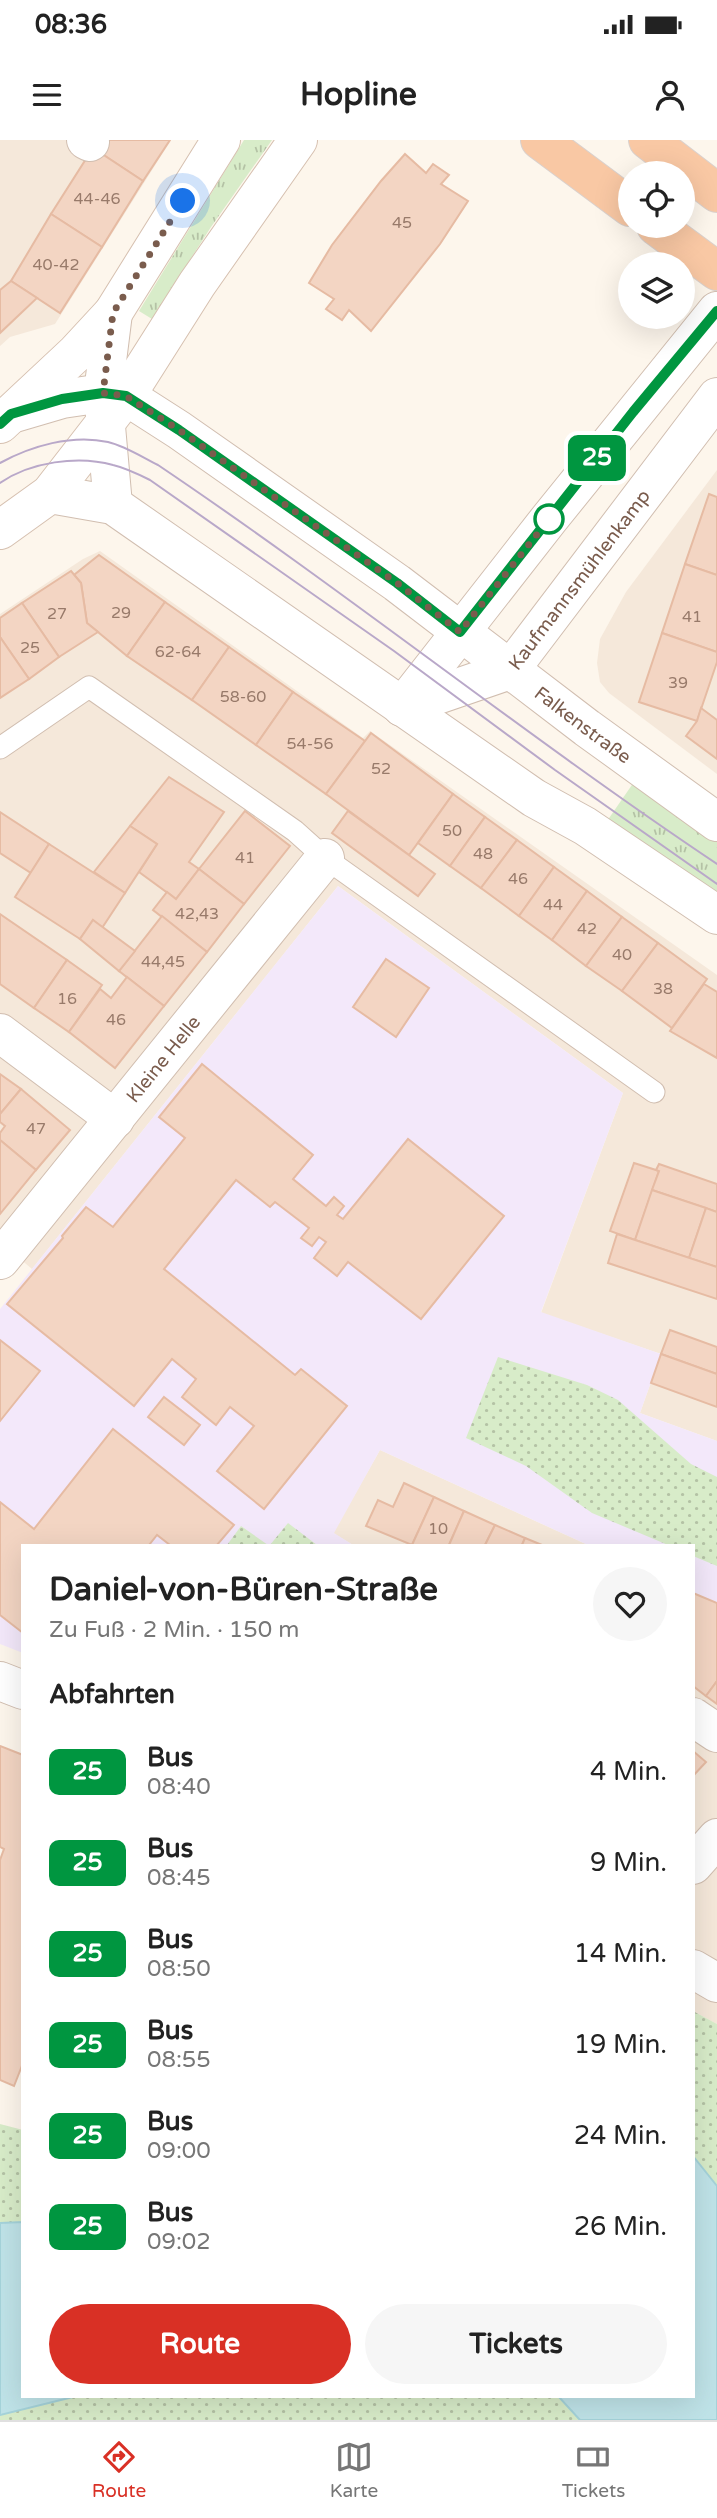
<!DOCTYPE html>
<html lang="de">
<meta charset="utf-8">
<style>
:root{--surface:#fff;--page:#f6f6f6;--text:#222;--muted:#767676;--line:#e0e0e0;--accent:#d93025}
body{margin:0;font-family:"Varela Round",sans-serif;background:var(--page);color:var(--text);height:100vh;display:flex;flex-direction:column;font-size:26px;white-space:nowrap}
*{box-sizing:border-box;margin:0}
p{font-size:23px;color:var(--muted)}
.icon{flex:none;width:38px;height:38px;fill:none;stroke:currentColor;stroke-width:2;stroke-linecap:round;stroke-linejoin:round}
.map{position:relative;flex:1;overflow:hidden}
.drawer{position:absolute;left:21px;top:1404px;width:674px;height:854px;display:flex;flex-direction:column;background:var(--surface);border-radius:0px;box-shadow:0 7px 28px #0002}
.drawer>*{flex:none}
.badge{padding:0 14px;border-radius:10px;font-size:24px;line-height:46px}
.controls{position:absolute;left:618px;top:21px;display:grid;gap:14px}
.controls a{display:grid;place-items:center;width:77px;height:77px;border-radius:50%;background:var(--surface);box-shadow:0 7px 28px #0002;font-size:35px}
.you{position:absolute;width:35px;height:35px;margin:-18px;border:5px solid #fff;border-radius:50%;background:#1a73e8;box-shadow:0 0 0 10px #1a73e833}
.map>.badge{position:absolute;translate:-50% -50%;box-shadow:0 0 0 4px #fff}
h2{padding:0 28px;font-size:26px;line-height:63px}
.round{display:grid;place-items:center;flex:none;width:74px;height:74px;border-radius:37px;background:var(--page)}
.headline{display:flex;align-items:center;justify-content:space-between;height:119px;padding:0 28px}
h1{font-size:33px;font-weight:700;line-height:52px}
.cta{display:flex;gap:14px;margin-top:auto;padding:14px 28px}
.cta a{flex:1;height:80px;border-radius:42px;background:var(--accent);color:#fff;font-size:28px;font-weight:700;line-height:80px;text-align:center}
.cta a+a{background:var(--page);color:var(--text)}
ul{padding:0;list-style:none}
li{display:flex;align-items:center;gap:21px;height:91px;padding:0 28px}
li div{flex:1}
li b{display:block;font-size:26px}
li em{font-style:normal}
li .badge{min-width:77px;font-weight:700;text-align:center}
.status{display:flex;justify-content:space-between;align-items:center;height:49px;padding:0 35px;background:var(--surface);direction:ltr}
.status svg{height:19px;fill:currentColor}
header{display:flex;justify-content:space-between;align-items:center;height:91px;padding:0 28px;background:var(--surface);font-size:32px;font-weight:700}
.menu{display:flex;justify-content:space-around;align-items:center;height:98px;border-top:2px solid var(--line);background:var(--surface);font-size:19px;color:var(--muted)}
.menu a{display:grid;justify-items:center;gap:4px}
.menu .active{color:var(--accent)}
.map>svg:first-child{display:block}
.residential{fill:#f5e8da}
.education{fill:#f3e8fa}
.grass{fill:url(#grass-tufts)}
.park{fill:url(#park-dots)}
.water{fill:#bfe3e8;stroke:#a5d3da;stroke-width:2}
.building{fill:#f3d5c3;stroke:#e6bba3;stroke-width:2}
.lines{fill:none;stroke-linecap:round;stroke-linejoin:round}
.service-casing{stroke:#d1beb0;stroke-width:23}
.minor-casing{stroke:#d1beb0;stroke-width:40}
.tertiary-casing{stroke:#d1beb0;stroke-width:40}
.secondary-casing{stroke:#d6c0b0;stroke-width:40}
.trunk-casing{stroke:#dad1cd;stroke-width:40}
.service{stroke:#fff;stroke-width:21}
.minor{stroke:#fff;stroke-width:38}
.tertiary{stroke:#fff;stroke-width:38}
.secondary{stroke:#fff;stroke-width:38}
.trunk{stroke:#f9c8a4;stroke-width:38}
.tram{stroke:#b9a8c9;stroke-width:2}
.line-casing{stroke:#fff;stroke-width:16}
.line{stroke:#009640;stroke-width:10}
.walk{stroke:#7a5c4d;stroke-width:7;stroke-dasharray:0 12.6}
.stop-dot{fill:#fff;stroke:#009640;stroke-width:3.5}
.labels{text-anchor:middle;stroke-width:7;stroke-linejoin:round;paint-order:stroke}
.number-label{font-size:16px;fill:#987a6a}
.street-label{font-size:19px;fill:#7a5c4d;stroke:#fffaf3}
</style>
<div class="status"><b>08:36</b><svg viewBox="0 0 49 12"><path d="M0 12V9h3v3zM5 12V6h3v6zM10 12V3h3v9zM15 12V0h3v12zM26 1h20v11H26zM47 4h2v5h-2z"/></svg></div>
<header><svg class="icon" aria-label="menu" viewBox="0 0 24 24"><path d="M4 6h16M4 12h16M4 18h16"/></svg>Hopline<svg class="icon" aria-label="person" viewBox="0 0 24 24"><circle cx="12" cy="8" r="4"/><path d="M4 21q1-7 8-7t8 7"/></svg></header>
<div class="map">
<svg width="717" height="2280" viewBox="0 0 717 2280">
<defs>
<pattern id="grass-tufts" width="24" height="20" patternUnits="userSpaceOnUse" patternTransform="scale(1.75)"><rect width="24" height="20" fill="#d8ecc9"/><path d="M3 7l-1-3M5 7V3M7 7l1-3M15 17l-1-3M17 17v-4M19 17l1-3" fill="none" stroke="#b4c2a5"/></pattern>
<pattern id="park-dots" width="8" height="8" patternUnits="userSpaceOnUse" patternTransform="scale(1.75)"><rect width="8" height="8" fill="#d8ecc9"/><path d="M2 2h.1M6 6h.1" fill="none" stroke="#b4c2a5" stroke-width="1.8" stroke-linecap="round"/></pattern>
</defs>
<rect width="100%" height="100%" fill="#fdf6ec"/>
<g class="residential">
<polygon points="0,0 171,0 55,184 10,197 0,206"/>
<polygon points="717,330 717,634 609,553 600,542 597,523 600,499 626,452"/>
<polygon points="100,411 363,598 370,591 717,835 717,1301 640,1273 661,1214 541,1173 623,953 338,746 32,1129 0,1102 0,474 83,419"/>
<polygon points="380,1310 588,1405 353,1405 333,1393"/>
<polygon points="693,1453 717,1463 717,1884 693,1871"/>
</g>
<polygon class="education" points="338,746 623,953 541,1172 661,1214 640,1273 717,1301 717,1463 693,1453 693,1405 588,1405 380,1310 334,1393 353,1405 23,1405 23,1513 0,1504 0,1169"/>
<g class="grass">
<polygon points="244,0 272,0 211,87 152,179 139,171"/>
<polygon points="636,639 717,698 717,759 605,684"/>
</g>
<g class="park">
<polygon points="498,1217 587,1245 618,1260 691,1324 717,1337 717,1426 693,1416 693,1405 668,1405 592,1373 526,1326 466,1298"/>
<polygon points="288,1383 317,1405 270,1405"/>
<polygon points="241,1386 268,1405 227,1405"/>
<polygon points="693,1871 717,1884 717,2280 0,2280 0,1984 23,1990 23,2256 693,2256"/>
</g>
<g class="water">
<polygon points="693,2016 717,2046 717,2280 580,2280 558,2256 693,2256"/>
<polygon points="23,2082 23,2256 77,2256 0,2275 0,2083"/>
</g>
<g class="building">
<polygon points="98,0 170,0 143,41 93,8"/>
<polygon points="93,8 143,41 102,107 51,74"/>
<polygon points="405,14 426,33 433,24 449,35 441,44 468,61 440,104 371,191 349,170 342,180 326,169 334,159 309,143 332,105 381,41"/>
<polygon points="51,74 102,107 60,173 11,141"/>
<polygon points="11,141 37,158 0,193 0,150"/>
<polygon points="709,354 717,357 717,435 685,424"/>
<polygon points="99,415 165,462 127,516 87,483 81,443 74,435"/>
<polygon points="685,424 717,435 717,512 662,493"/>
<polygon points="71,431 81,443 87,483 98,492 59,517 22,463"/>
<polygon points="165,462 229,507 192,560 127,516"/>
<polygon points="22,463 59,517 29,539 0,497 0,478"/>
<polygon points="662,493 717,512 717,522 697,581 639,562"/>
<polygon points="0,497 29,539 0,558"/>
<polygon points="229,507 293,552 256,605 192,560"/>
<polygon points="293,552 365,601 326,654 256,605"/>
<polygon points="701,568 717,580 717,619 686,596 697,581"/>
<polygon points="371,593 453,654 409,715 326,654"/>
<polygon points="169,637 224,672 189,722 199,729 176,759 139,732 157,704 130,686"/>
<polygon points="453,654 485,677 450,726 418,703"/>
<polygon points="245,671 290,706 244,764 199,729"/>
<polygon points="348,671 435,734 418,756 332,693"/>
<polygon points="0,672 49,704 31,733 0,713"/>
<polygon points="485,677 517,700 481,748 450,726"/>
<polygon points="130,686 157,704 125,753 94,732"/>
<polygon points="517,700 554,727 519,776 481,748"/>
<polygon points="49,704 125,753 102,788 93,780 80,799 15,757"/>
<polygon points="554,727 587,751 552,800 519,776"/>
<polygon points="199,729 244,764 207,812 153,770 167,752 176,759"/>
<polygon points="587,751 622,777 586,826 552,800"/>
<polygon points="0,774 67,820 34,868 0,844"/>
<polygon points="162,776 207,812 164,866 119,831"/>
<polygon points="622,777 658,803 622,851 586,826"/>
<polygon points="93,780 135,811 119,831 80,799"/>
<polygon points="658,803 707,839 672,888 622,851"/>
<polygon points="386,819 429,848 396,897 353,867"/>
<polygon points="67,820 102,845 69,892 34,868"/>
<polygon points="127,837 164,866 115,928 69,892 100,849 111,858"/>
<polygon points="704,844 717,852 717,918 670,891"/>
<polygon points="202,924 313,1015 293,1039 326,1066 334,1057 344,1066 337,1075 343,1079 408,999 504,1076 421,1179 348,1122 337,1136 314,1118 326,1102 319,1097 312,1106 301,1098 309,1088 275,1062 270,1067 236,1040 164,1129 295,1235 301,1229 347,1266 264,1369 217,1331 254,1286 230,1267 216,1285 182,1257 196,1239 172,1219 134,1266 7,1164 63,1098 62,1096 86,1067 113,1087 185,998 159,977"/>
<polygon points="0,934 21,949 0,974"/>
<polygon points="21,949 70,990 36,1030 0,1000 0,993 5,986 0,982 0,974"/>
<polygon points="0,1000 36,1030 0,1074"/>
<polygon points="634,1023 659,1031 635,1100 610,1091"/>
<polygon points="659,1024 717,1044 717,1072 652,1050 659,1031 656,1030"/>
<polygon points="652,1050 706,1068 689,1118 635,1100"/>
<polygon points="706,1068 717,1072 717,1127 689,1118"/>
<polygon points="617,1094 717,1127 717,1159 608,1123"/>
<polygon points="670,1190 717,1207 717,1234 661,1214"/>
<polygon points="0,1200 40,1231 0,1281"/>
<polygon points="661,1214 717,1234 717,1267 651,1243"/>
<polygon points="164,1257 200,1285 184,1305 148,1277"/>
<polygon points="113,1289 234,1385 217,1405 170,1405 157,1395 149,1405 23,1405 23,1493 0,1475 0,1362 34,1389"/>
<polygon points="404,1343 434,1357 412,1405 366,1386 378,1360 393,1367"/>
<polygon points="434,1357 464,1371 449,1405 412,1405"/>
<polygon points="464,1371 495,1385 485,1405 449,1405"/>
<polygon points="495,1385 525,1398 522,1405 485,1405"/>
<polygon points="525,1398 542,1405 522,1405"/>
<polygon points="693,1453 717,1463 717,1541 706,1556 693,1546"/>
<polygon points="717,1541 717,1564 706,1556"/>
<polygon points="0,1606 23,1615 23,1923 14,1946 0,1940 0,1720 4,1709 0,1707"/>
<polygon points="693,1611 706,1622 693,1636"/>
</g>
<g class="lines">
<g class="service-casing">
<polyline id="service" points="0,608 89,547 295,691 325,718 654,952"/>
</g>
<g class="minor-casing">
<g id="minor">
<polyline points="86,0 90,2"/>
<polyline points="0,893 115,979"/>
<path id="s1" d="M0,1120L325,718"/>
<polyline points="0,1541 23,1550"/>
<polyline points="693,1577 717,1593"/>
<polyline points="693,1725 717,1698"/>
<polyline points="693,1829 717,1843"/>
</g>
</g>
<g class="tertiary-casing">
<g id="tertiary">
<polyline points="113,173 103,253 113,365"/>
<path id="s2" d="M11,274L62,259L103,253L126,256L179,290L397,443L587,588L717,682"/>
<polyline points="50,354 113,365 534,658 585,686 717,775"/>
<polyline points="402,567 549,379 717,171"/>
<path id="s3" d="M402,567L510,530L717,257"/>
</g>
</g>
<g class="secondary-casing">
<g id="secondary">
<polyline points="0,284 76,213 113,173 221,0"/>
<polyline points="0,390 50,354 126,256 197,144 298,0"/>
</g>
</g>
<g class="trunk-casing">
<g id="trunk">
<polyline points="540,0 630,67"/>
<polyline points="648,0 717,53"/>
<polyline points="656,86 717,131"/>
</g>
</g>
<use href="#service" class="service"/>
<use href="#minor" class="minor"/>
<use href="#tertiary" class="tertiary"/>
<use href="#secondary" class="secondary"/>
<use href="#trunk" class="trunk"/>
<g class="tram">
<path d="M0,323C31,306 72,294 108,302C125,306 142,317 158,325C348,453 527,597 717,724"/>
<path d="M0,343C30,322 78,315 113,325C126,328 138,334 150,340L394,511L555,630L717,744"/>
</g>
</g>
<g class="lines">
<g class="line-casing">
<polyline id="line" points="0,284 11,274 62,259 103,253 126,256 179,290 397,443 460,492 633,272 717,171"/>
</g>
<use href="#line" class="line"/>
<polyline class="walk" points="183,61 113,173 103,253 126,256 179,290 397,443 460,492 549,379"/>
</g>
<circle class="stop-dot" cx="549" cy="379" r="14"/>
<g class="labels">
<g class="number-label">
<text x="97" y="64">44-46</text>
<text x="402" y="88">45</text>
<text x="56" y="130">40-42</text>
<text x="121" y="478">29</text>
<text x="57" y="479">27</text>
<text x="692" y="482">41</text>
<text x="30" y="513">25</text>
<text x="178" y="517">62-64</text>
<text x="678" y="548">39</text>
<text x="243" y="562">58-60</text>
<text x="310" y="609">54-56</text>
<text x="381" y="634">52</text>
<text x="452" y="696">50</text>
<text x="483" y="719">48</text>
<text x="245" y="723">41</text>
<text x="518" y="744">46</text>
<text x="553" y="770">44</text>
<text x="197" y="779">42,43</text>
<text x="587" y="794">42</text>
<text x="622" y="820">40</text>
<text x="163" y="827">44,45</text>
<text x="663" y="854">38</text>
<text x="67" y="864">16</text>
<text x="116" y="885">46</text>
<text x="36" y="994">47</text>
<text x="438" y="1394">10</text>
</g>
<g class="street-label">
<text dy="7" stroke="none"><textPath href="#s3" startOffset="228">Kaufmannsmühlenkamp</textPath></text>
<text dy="7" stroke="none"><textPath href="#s2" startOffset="681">Falkenstraße</textPath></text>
<text dy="7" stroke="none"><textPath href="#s1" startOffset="259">Kleine Helle</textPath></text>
</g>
</g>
</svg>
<div class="controls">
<a><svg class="icon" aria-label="locate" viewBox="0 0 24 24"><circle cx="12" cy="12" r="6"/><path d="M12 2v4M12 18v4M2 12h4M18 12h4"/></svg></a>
<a><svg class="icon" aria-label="layers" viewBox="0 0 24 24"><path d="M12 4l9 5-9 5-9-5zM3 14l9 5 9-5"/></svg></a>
</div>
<div class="you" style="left:183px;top:61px"></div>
<b class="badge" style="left:597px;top:318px;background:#009640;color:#fff">25</b>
<section class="drawer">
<div class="headline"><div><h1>Daniel-von-Büren-Straße</h1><p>Zu Fuß · 2 Min. · 150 m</p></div><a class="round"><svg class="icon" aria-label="heart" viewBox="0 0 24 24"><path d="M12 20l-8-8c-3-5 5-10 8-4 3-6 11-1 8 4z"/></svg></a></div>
<h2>Abfahrten</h2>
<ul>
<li><span class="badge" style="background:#009640;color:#fff">25</span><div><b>Bus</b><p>08:40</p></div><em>4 Min.</em></li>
<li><span class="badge" style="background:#009640;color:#fff">25</span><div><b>Bus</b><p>08:45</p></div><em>9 Min.</em></li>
<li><span class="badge" style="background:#009640;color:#fff">25</span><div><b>Bus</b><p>08:50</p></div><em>14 Min.</em></li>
<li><span class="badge" style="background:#009640;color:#fff">25</span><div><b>Bus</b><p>08:55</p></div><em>19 Min.</em></li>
<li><span class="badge" style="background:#009640;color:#fff">25</span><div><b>Bus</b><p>09:00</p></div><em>24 Min.</em></li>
<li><span class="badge" style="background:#009640;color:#fff">25</span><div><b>Bus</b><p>09:02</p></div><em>26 Min.</em></li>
</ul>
<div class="cta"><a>Route</a><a>Tickets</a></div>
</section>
</div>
<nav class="menu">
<a class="active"><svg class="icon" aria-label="directions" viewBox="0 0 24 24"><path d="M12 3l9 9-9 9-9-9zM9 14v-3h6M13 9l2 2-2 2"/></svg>Route</a>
<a><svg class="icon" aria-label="map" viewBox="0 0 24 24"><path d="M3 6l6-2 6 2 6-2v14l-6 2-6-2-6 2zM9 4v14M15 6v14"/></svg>Karte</a>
<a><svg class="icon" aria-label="tickets" viewBox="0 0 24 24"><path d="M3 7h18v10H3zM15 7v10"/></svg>Tickets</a>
</nav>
